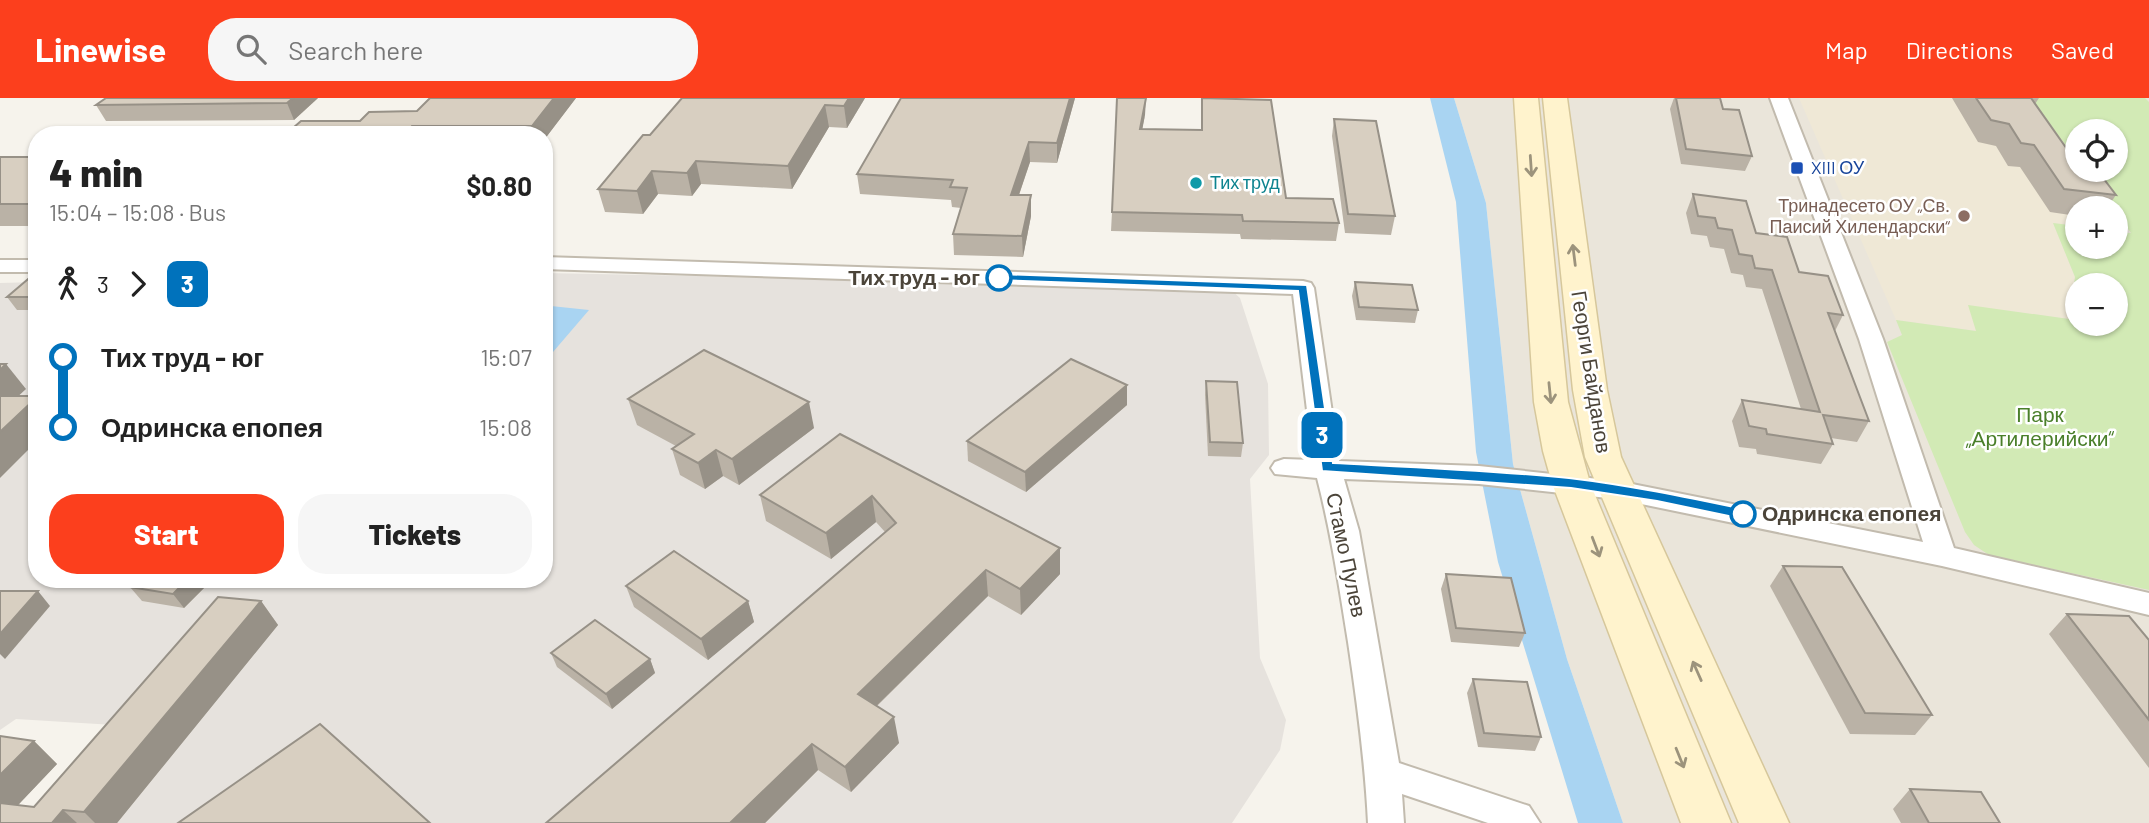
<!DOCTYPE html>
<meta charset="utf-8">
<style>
:root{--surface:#fff;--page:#f6f6f6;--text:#222;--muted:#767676;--accent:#fc3f1d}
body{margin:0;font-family:Barlow,sans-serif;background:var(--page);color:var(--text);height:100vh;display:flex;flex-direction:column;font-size:26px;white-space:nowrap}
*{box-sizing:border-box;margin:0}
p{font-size:23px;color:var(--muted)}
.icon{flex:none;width:38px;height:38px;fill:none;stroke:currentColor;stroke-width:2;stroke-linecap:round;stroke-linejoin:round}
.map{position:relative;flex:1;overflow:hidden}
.panel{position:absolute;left:28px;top:28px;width:525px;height:462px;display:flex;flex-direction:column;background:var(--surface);border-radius:28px;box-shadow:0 2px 5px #0004}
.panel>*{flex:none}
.badge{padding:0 14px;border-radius:10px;font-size:24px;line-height:46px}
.buttons{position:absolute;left:2065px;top:21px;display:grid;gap:14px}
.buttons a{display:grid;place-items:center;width:63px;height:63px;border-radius:50%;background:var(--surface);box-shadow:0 2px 5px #0004;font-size:35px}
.map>.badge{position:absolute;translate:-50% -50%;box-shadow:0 0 0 4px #fff}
.legs{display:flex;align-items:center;gap:10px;height:77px;padding:0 21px;font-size:23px}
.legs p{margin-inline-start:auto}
.overview{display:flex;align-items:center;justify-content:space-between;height:119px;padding:0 21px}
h1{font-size:38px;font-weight:800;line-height:52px}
.primary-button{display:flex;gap:14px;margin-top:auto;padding:14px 21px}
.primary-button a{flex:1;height:80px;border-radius:28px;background:var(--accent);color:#fff;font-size:28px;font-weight:800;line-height:80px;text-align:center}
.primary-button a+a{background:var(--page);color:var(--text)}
ul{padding:0 21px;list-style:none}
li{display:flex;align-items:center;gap:24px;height:70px;font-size:26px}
li i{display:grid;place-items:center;width:10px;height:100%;margin:0 9px;background:currentColor}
li i::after{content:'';width:18px;height:18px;margin:-9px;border:5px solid;border-radius:50%;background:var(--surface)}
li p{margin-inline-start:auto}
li:first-child i{background:linear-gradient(#0000 50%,currentColor 0)}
li:last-child i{background:linear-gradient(currentColor 50%,#0000 0)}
header{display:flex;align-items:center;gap:42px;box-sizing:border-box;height:98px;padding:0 35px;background:var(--accent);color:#fff}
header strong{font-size:33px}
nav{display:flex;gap:38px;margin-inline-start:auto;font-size:24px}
.search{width:490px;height:63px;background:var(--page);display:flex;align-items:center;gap:18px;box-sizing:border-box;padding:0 24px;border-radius:28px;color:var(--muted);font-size:26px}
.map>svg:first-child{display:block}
.residential{fill:#eae5da;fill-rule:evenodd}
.industrial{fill:#e6e2dd}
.education{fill:#efe8d6}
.green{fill:#d2eab5;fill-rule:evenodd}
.water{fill:#a9d4f2}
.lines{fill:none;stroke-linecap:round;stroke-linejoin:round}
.minor-casing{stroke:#c2bbae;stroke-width:4}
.secondary-casing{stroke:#d6c79b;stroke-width:3}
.minor{fill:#fff;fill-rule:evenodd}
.secondary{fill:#fff3cd;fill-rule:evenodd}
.wall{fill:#bab2a6}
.shaded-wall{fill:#979187}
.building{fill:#d8cfc1;stroke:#979187;stroke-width:2}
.oneway{stroke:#9c937c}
.line-1{fill:#0072bc;stroke:#fff;stroke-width:2}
.transit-dot{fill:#1a4fb4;stroke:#fff;stroke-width:2.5}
.culture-dot{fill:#0f9aa8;stroke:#fff;stroke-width:2.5}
.education-dot{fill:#8d6e63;stroke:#fff;stroke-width:2.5}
.stop-1-dot{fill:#fff;stroke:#0072bc;stroke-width:3.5}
.labels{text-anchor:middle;stroke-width:5;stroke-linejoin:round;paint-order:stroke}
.far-transit-label{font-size:18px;fill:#164399;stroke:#fff;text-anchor:start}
.far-culture-label{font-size:18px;fill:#0d838f;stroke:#fff;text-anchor:start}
.far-education-label{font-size:18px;fill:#785e54;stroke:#fff;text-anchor:end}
.stop-label{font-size:21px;font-weight:bold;fill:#4b4439;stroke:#fff;text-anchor:end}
.street-label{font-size:21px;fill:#4b4439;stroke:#fff}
.park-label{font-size:21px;fill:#4a7f2a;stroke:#fff}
</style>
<header>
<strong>Linewise</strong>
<div class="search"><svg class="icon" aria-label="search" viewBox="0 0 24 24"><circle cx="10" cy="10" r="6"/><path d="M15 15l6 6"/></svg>Search here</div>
<nav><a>Map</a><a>Directions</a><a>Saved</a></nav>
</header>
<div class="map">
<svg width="2149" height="725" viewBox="0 0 2149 725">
<rect width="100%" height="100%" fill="#f6f3ec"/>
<path class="residential" d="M1454,0H2149V725H1623L1567,561L1513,366L1486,105ZM2077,33H2116V72H2077ZM2077,110H2116V149H2077ZM2077,187H2116V226H2077Z"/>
<polygon class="industrial" points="544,175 1213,188 1231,192 1240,200 1268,286 1269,357 1250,381 1260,560 1286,622 1280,652 1232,725 30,725 114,627 16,621 0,632 0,185 37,184 37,481 544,481"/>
<polygon class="education" points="1799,0 2031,0 2077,63 2077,72 2084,72 2113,110 2077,110 2077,128 2053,125 2075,179 2069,221 1969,208 1977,233 1896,222"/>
<path class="green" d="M2031,0H2145L2149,4V492L1989,457L1974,447L1965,434L1887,244L1902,237L1896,222L1976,233L1968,207L2069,221L2075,179L2053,125L2077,128V149H2116V134L2131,135L2116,114V110H2113L2084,72H2116V33H2077V63ZM2077,187H2116V226H2077Z"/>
<g class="water">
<polygon points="1430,0 1454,0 1486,105 1513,366 1567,561 1623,725 1578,725 1498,464 1476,354 1456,104"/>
<polygon points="551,208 589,212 547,261 544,261 544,215"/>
</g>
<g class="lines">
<g class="minor-casing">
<g id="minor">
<path d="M1770,0H1788L1883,241L1954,450L2149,495V517L1942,468L1617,401L1479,386L1344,381L1359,433L1399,665L1529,708L1540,725H1488L1402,696L1404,725H1368C1365,664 1357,604 1348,544C1339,488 1331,434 1317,380L1275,376L1271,370L1275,364L1284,361L1313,362L1293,196L544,171V159L1303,183L1311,185L1314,190L1339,363L1479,368L1617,383L1923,444L1859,241Z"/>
<rect x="0" y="162" width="37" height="12"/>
</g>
</g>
<g class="secondary-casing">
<g id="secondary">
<polygon points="1514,0 1538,0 1568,304 1590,385 1731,725 1681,725 1552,385 1543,353 1534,304"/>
<polygon points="1543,0 1567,0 1607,292 1621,359 1789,725 1739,725 1585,359 1573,292"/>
</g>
</g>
<use href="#minor" class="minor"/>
<use href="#secondary" class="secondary"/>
</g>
<g class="wall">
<polygon points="318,0 294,22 106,23 96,7"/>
<polygon points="430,0 576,0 544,42 544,37 285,37 360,23 417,13"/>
<polygon points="682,0 865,0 847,30 829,29 792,91 701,86 692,98 658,96 643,116 605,114 598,91 650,37"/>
<polygon points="1075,0 1057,65 1030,64 1019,97 1031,118 1023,159 954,157 953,136 961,110 952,109 951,102 860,96 857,76"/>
<polygon points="1202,0 1286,100 1339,125 1336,143 1241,141 1240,136 1111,133 1112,114 1145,17 1142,31 1201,32"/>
<polygon points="1674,0 1720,0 1723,11 1752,58 1745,73 1681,66 1670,11"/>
<polygon points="1952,0 2039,0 2035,6 2067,51 2116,97 2107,110 2077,110 2077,118 2050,114 2020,69 2008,68 1996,48 1978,44"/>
<polygon points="1334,21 1395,118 1391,137 1345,135 1332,38"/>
<rect x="0" y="59" width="37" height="69"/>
<polygon points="1693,96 1756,135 1843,217 1835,233 1869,323 1857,344 1831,340 1833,346 1821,366 1757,356 1756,351 1739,349 1732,323 1742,302 1801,311 1762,191 1746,189 1743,177 1731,175 1724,151 1710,149 1707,138 1691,136 1686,115"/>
<polygon points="37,176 37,212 17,212 7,199"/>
<polygon points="1355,184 1418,212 1415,225 1356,222 1352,198"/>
<polygon points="1206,283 1243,345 1241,359 1208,358 1205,297"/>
<polygon points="1127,287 1127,307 1026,394 968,363 967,343"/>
<polygon points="628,301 814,330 739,387 723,378 705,391 680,377 672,351 676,348 637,327"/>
<polygon points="840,336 1060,450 1060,476 1021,517 988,498 877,608 899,645 851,694 818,672 765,725 546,725 885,434 876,424 831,461 766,423 760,397"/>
<polygon points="1783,468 1932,617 1915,637 1850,636 1770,488"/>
<polygon points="1446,476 1525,535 1519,549 1451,544 1441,491"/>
<polygon points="213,481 184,510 142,503 130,489"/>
<polygon points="626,488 748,503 754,524 708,562 634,509"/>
<polygon points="261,503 278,527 117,725 0,725 34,643 57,666 18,707 34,709"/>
<polygon points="2067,516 2149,542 2149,670 2049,536"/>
<polygon points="551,555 650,561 655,575 612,611 557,569"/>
<polygon points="1473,581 1541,639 1535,653 1478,649 1467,595"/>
<polygon points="1910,691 2000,725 1901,725 1893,711"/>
</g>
<g class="shaded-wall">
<polygon points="293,0 318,0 294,22 287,5"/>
<polygon points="554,0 576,0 544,42 544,37 535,37 532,28"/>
<polygon points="849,0 865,0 847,30 844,8"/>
<polygon points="1070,0 1075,0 1057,65 1057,45"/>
<polygon points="1146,0 1145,17 1139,49 1140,31"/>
<polygon points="825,7 829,29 792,91 788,68"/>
<polygon points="412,28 416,37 406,37 406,35"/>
<polygon points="1029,44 1030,64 1012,117 1011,97"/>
<polygon points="696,63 701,86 692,98 687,75"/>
<polygon points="652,73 658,96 643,116 637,93"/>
<polygon points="1031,97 1031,118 1023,159 1022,138"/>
<polygon points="6,266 26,291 0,315 0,272"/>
<polygon points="1127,287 1127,307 1026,394 1025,374"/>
<polygon points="37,299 37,343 0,380 0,334"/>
<polygon points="809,304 814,330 739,387 732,361"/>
<polygon points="716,352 723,378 705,391 698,365"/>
<polygon points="872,398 876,424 831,461 826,435"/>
<polygon points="1060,450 1060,476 1021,517 1020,491"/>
<polygon points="986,472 988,498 863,621 858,596"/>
<polygon points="188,481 213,481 184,510 173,496"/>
<polygon points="38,493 50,508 5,561 0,556 0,536"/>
<polygon points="261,503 278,527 117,725 95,725 84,714"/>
<polygon points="748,503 754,524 708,562 701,541"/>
<polygon points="650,561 655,575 612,611 606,596"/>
<polygon points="894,619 899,645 851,694 845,669"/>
<polygon points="34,643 57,666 1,725 0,724 0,677"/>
<polygon points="812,646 818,672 765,725 730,725"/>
<polygon points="63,712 77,725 52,725"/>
</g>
<g class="building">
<polygon points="106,0 293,0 287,5 96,7"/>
<polygon points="430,0 554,0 532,28 412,28 406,35 396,35 394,37 285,37 301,23 360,23 369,14 417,13"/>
<polygon points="682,0 849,0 844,8 825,7 788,68 696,63 687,75 652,73 637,93 598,91 643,37 650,37"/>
<polygon points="901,0 1070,0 1057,45 1029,44 1011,97 1031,97 1022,138 953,136 967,90 950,89 953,82 857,76"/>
<polygon points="1117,0 1146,0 1140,31 1202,32 1202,0 1271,2 1286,100 1333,101 1339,125 1243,123 1242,117 1112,114"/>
<polygon points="1676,0 1720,0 1723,11 1739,12 1752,58 1686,51"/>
<polygon points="1976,0 2031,0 2067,51 2077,52 2077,72 2097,72 2116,97 2064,91 2034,47 2021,45 2009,26 1991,22"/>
<polygon points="1334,21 1376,23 1395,118 1348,116"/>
<rect x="0" y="59" width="37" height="47"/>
<polygon points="1693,96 1746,103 1756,135 1787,139 1799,174 1828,178 1843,217 1828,215 1869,323 1823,317 1833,346 1767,336 1766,331 1749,328 1742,302 1820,314 1772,172 1755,170 1752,158 1739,156 1732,132 1718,130 1715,120 1698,118"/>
<polygon points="34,176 37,176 37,199 7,199"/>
<polygon points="1355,184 1412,187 1418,212 1359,209"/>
<polygon points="704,252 809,304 732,361 716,352 698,365 672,351 694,336 628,301"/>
<polygon points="1071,261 1127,287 1025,374 967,343"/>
<polygon points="0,266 6,266 0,272"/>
<polygon points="1206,283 1237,284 1243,345 1210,344"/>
<polygon points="0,298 37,298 37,299 0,334"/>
<polygon points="840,336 1060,450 1020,491 986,472 858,596 894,619 845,669 812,646 730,725 546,725 896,425 872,398 826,435 760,397"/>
<polygon points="674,453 748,503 701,541 626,488"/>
<polygon points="1783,468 1842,469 1932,617 1865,615"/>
<polygon points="1446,476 1511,480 1525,535 1456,530"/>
<polygon points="138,481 188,481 173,496 130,489"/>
<polygon points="0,493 38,493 0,536"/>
<polygon points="218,499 261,503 84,714 63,712 52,725 0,725 0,705 34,709"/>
<polygon points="2067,516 2129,518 2149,542 2149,622"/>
<polygon points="595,522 650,561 606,596 551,555"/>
<polygon points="1473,581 1527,584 1541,639 1484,635"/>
<polygon points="320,626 430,725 178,725"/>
<polygon points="0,638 34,643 0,677"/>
<polygon points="1910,691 1981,694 2000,725 1929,725"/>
</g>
<defs><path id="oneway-shaft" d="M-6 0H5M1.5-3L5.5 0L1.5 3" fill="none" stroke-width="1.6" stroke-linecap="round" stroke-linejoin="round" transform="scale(1.75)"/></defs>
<g class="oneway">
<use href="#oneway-shaft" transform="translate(1531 68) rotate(86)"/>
<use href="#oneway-shaft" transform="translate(1574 157) rotate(-97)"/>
<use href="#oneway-shaft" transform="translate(1550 295) rotate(84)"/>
<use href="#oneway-shaft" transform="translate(1596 449) rotate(69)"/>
<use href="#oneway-shaft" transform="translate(1697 573) rotate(-114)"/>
<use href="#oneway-shaft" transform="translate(1680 660) rotate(68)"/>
</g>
<path class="line-1" d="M999,176L1307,187L1333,365C1412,369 1490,372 1569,380C1628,387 1686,399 1743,411L1751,416L1743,421L1657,403L1571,390L1322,373L1298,193L995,182V177Z"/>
<rect class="transit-dot" x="1790" y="63" width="14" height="14" rx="3.5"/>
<circle class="culture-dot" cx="1196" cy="85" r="7"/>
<circle class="education-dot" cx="1964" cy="118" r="7"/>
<g class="stop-1-dot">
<circle cx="999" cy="180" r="12"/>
<circle cx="1743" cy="416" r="12"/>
</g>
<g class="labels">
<g class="far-transit-label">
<text x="1811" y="76">XIII ОУ</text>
</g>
<g class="far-culture-label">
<text x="1210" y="91">Тих труд</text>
</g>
<g class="far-education-label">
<text x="1950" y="114">Тринадесето ОУ „Св.<tspan x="1950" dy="21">Паисий Хилендарски“</tspan></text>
</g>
<g class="stop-label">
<text x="980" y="187">Тих труд - юг</text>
<text x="1762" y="423" text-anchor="start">Одринска епопея</text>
</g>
<g class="street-label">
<text transform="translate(1591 274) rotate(81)" y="7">Георги Байданов</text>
<text transform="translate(1346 457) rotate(78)" y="7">Стамо Пулев</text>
</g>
<g class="park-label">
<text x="2040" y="324">Парк<tspan x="2040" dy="24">„Артилерийски“</tspan></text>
</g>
</g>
</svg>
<div class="buttons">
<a><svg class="icon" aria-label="locate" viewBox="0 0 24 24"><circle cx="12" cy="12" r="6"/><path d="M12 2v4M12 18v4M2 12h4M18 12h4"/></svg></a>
<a>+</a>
<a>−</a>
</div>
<b class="badge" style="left:1322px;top:337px;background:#0072bc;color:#fff">3</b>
<section class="panel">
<div class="overview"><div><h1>4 min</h1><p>15:04 – 15:08 · Bus</p></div><b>$0.80</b></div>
<div class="legs"><svg class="icon" aria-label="walk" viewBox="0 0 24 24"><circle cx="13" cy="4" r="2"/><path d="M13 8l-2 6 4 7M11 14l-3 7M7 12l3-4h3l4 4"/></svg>3<svg class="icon" aria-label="forward" viewBox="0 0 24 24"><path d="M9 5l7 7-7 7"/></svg><b class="badge" style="background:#0072bc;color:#fff">3</b></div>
<ul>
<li><i style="color:#0072bc"></i><b>Тих труд - юг</b><p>15:07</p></li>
<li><i style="color:#0072bc"></i><b>Одринска епопея</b><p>15:08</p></li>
</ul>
<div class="primary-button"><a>Start</a><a>Tickets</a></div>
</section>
</div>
